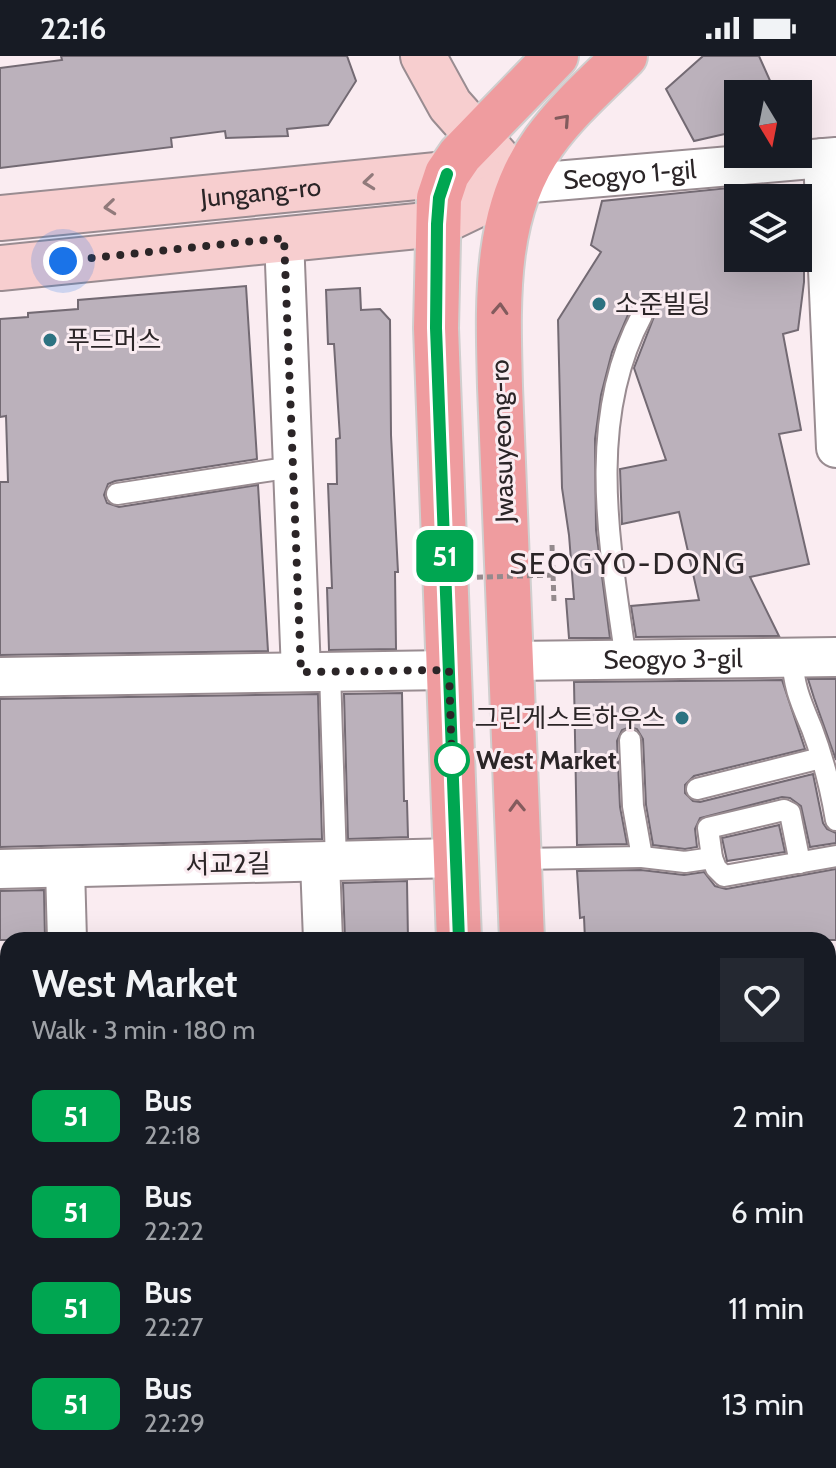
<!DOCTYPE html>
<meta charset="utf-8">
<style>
:root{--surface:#171b24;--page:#242831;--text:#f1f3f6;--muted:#9ea1a6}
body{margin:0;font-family:Cabin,"Noto Sans KR",sans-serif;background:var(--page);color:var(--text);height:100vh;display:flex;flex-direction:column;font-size:30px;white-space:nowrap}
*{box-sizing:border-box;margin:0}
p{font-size:26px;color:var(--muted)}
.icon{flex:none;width:44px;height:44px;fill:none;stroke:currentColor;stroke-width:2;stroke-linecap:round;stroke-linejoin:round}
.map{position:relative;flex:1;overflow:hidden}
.drawer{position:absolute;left:0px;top:876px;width:836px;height:536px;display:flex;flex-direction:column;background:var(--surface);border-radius:24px 24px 0 0;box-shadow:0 8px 32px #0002}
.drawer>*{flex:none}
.badge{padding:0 16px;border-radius:12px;font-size:28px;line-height:52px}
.needle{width:52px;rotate:170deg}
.controls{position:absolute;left:724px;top:24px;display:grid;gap:16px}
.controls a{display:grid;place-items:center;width:88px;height:88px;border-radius:0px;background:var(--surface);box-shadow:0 8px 32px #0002;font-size:40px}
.you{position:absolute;width:40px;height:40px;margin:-20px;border:6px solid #fff;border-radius:50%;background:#1a73e8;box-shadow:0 0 0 12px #1a73e833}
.map>.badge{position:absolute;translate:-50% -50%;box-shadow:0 0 0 4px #fff}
.round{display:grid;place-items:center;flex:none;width:84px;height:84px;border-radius:0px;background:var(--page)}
.overview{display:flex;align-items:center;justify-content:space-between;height:136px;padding:0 32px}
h1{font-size:38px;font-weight:700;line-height:60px}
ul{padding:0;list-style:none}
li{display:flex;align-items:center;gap:24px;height:96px;padding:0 32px}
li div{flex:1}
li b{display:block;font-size:30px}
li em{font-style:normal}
li .badge{min-width:88px;font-weight:700;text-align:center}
.status{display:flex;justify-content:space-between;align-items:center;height:56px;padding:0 40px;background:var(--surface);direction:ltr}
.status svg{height:22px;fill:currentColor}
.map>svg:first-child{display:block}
.building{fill:#bbb1bb;stroke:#736a73;stroke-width:2}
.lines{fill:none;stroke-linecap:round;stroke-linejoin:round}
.lane-casing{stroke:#998c91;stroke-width:24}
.street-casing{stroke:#998c91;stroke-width:42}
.secondary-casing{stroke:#998c91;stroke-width:48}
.primary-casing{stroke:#d0cfcf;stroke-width:48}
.path{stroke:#948a8d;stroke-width:5;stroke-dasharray:6 4;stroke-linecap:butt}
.lane{stroke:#fff;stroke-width:20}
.street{stroke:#fff;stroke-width:38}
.secondary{stroke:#f7cecf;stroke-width:44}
.primary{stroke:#ef9c9f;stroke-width:44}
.path-bridge{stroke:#948a8d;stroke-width:5;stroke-dasharray:6 4;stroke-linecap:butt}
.oneway{stroke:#835b5d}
.oneway2{stroke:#917a7b}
.line-casing{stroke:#fff;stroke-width:18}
.line{stroke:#00a651;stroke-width:12}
.walk{stroke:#2b2527;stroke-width:8;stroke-dasharray:0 14.4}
.poi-dot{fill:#2d7281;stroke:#faecf1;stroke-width:3}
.stop-dot{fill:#fff;stroke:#00a651;stroke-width:4}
.labels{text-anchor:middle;stroke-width:6;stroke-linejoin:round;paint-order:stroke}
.street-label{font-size:26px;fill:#2b2527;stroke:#faecf1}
.poi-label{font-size:26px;fill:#2b2527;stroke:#faecf1;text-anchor:start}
.stop-label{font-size:26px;font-weight:bold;fill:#2b2527;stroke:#faecf1;text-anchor:start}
.quarter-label{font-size:30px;letter-spacing:2px;fill:#2b2527;stroke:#faecf1}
</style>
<div class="status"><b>22:16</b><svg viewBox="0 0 49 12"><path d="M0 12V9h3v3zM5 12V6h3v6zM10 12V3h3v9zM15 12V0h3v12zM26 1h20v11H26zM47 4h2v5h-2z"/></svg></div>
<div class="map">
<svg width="836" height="1412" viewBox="0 0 836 1412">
<rect width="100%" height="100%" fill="#faecf1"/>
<g class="building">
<polygon points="61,0 347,0 356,25 328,69 287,73 288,80 226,82 225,75 171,82 172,91 0,112 0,12 62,4"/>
<polygon points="703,0 759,0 776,38 738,38 738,75 694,85 666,33"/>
<polygon points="738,131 738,202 804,202 804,226 798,274 783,278 801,374 779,378 809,508 750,521 779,580 636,581 631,550 699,544 679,456 622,468 620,413 666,404 634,312 655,258 648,247 640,246 630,254 612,296 601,339 595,383 596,474 610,582 569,582 566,543 574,543 569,479 562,432 558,264 601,196 591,189 602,145"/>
<polygon points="246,230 257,403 115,425 108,428 104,439 107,447 119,451 258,429 268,595 0,599 0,426 8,426 6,360 0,361 0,263 28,261 28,257 78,253 78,244"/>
<polygon points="360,232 361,254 380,253 390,264 391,379 398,516 395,516 396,593 329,594 327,532 332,532 328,428 337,428 336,383 340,382 334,288 328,288 326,234"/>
<polygon points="808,623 836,623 836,704 814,642"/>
<polygon points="782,624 805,693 694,720 685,729 685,737 693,745 700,746 813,718 823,767 827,773 836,777 836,787 810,791 801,750 790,742 782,741 700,762 695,773 697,791 685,793 653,789 646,749 643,683 637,673 630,671 622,674 617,685 620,751 627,788 577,789 574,626"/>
<polygon points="402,637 404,745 407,745 408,781 348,783 344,638"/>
<polygon points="318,638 322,783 0,791 0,643"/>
<polygon points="779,769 785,796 727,805 722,782"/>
<polygon points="836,813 836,884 585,884 584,861 580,862 577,815 641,814 684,819 704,816 715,830 726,833"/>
<polygon points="407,825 408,884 345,884 343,827"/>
<polygon points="44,834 45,884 0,884 0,835"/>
</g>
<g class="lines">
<g class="lane-casing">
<g id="lane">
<polyline points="117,438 293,411"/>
<path d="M793,601C792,628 802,649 812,673C823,702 831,734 836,764"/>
<path d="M626,604C610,491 585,365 642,259"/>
<polyline points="330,616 336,806"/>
<polyline points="697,733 821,702"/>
<polyline points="642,801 685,806 712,802 716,812 724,820 836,800"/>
<polyline points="712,802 708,772 784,754 790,757 800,807"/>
<polyline points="519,803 642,801 633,750 630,684"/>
<polyline points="0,947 8,947"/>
<polyline points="828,1019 836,1018"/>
<polyline points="828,1280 836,1280"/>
<polyline points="265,1404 265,1412"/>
<polyline points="128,1412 128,1404"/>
<polyline points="775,1412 776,1404"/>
</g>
</g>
<g class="street-casing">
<g id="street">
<polyline points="823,102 836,392"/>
<path id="s1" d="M520,128L836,101"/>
<polyline points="284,182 301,616"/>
<path id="s2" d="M511,605L836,601"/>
<polyline points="0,621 449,614"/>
<polyline points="320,806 323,884"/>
<polyline points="65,812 67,884"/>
<polyline points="0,813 456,802"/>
<polyline points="0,1069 8,1069"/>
<polyline points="828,1119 836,1119"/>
<polyline points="0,1167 8,1167"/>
</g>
</g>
<g class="secondary-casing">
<g id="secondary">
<polyline points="423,0 450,49 504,110"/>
<path id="s3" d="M0,162L447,118L483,123"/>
<polyline points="0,212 437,168 520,128"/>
</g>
</g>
<g class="primary-casing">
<g id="primary">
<polyline points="459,884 436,272 439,142 447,118 460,99 556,0"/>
<path d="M522,884L500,331C498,248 493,156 544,86C567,54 598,27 625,0"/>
<polyline points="477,1404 478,1412"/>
<polyline points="543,1404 543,1412"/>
</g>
</g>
<polyline class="path" points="552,489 554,546"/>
<use href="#lane" class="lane"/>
<use href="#street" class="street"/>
<use href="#secondary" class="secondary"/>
<use href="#primary" class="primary"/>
<polyline class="path-bridge" points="417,523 553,519"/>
</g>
<defs><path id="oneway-chevron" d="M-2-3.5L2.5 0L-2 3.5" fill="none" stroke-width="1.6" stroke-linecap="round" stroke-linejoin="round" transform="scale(2)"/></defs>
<g class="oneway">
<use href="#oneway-chevron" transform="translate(564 64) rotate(-48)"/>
<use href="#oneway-chevron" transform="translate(500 253) rotate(-87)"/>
<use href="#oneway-chevron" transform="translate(517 750) rotate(-92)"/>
</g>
<g class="oneway2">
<use href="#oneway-chevron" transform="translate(369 126) rotate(174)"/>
<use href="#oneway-chevron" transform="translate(110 151) rotate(174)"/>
</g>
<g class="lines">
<g class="line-casing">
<polyline id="line" points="447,118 439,142 437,168 436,272 459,884"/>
</g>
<use href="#line" class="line"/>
<polyline class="walk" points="63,205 284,182 301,616 449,614 452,708 452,704"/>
</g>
<g class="poi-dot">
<circle cx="599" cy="248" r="8"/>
<circle cx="50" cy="284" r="8"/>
<circle cx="682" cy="662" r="8"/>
</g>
<circle class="stop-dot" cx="452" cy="704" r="16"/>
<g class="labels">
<g class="street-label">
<text dy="9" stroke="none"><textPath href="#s1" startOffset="110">Seogyo 1-gil</textPath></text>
<text dy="9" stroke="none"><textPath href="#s3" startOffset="262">Jungang-ro</textPath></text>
<text transform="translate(502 385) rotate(-92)" y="9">Jwasuyeong-ro</text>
<text dy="9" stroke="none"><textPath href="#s2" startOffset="162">Seogyo 3-gil</textPath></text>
<text transform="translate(228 808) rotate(-1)" y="9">서교2길</text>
</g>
<g class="poi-label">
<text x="615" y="257">소준빌딩</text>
<text x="66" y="293">푸드머스</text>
<text x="666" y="671" text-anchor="end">그린게스트하우스</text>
</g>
<g class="stop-label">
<text x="476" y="713">West Market</text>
</g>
<g class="quarter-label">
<text x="628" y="518">SEOGYO-DONG</text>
</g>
</g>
</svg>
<div class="controls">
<a><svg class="needle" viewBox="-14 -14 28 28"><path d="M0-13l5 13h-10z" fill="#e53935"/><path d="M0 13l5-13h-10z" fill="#9ea1a6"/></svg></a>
<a><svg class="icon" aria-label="layers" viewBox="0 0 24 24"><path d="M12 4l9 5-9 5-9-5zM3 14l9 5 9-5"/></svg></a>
</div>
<div class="you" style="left:63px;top:205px"></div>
<b class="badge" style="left:445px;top:500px;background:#00a651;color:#fff">51</b>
<section class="drawer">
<div class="overview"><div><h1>West Market</h1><p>Walk · 3 min · 180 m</p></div><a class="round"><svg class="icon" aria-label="heart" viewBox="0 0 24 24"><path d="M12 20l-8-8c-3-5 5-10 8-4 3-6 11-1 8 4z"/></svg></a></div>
<ul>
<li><span class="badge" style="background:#00a651;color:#fff">51</span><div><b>Bus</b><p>22:18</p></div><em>2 min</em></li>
<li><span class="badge" style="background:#00a651;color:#fff">51</span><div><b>Bus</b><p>22:22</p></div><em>6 min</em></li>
<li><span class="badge" style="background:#00a651;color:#fff">51</span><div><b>Bus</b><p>22:27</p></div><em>11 min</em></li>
<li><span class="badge" style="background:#00a651;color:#fff">51</span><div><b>Bus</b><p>22:29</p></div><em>13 min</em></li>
</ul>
</section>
</div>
